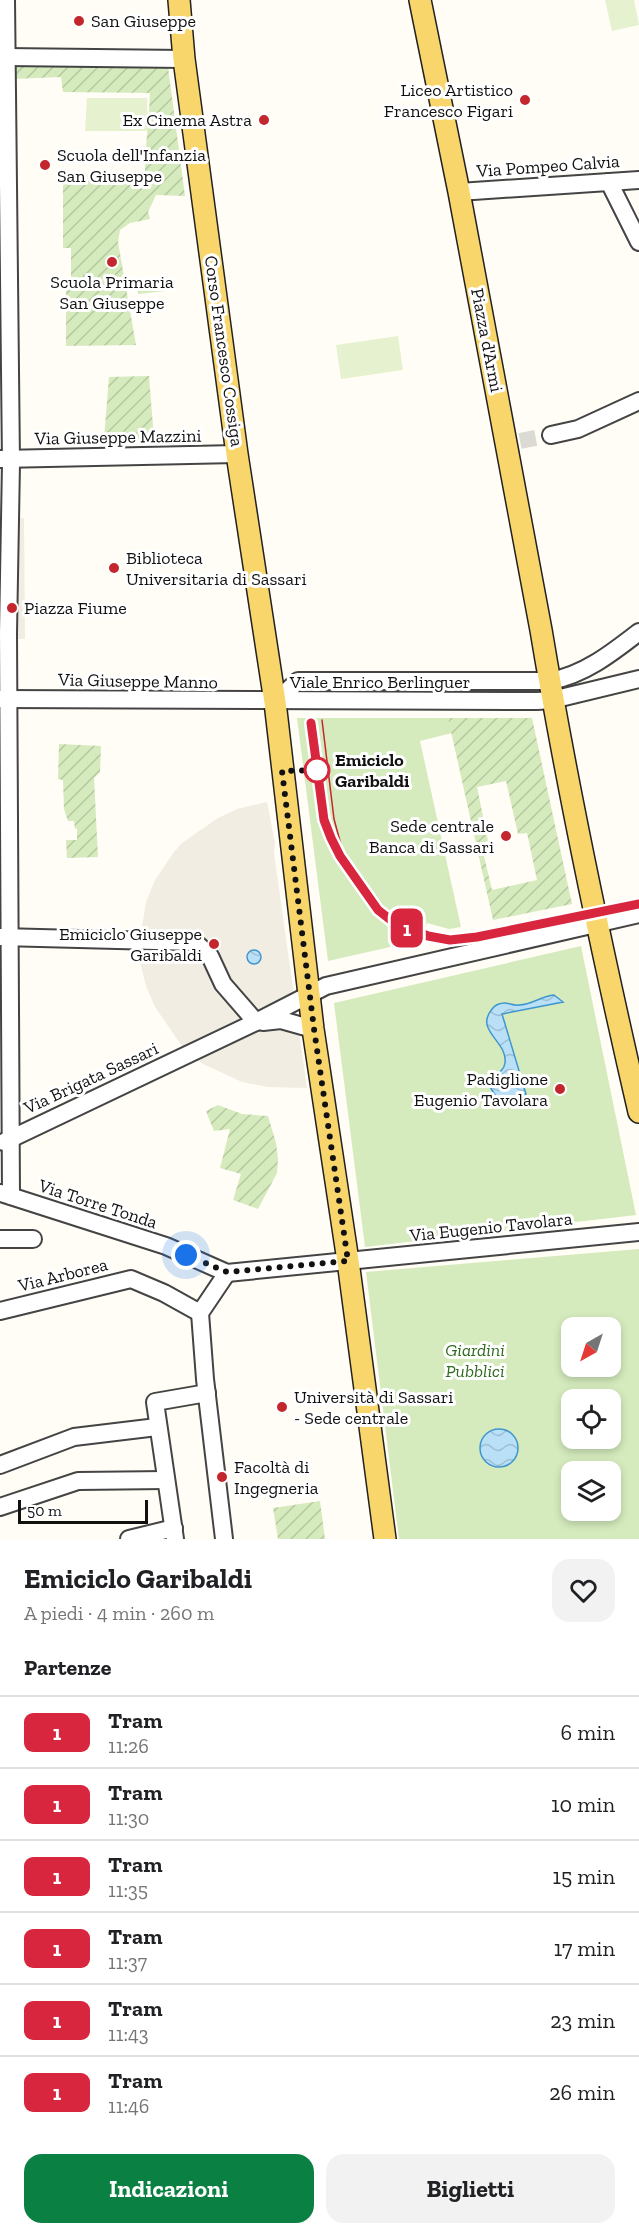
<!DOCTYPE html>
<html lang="it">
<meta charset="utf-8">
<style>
:root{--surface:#fff;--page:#f2f2f2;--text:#202124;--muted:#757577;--line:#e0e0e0;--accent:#0b8043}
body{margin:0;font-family:"Zilla Slab",serif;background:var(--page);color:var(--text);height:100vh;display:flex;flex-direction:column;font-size:22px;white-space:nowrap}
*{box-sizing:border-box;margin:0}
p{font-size:20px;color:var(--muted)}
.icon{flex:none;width:33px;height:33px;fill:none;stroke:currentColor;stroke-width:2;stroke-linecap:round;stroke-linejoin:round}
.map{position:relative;height:1539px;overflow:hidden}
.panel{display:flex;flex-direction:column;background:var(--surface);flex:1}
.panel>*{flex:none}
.badge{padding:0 12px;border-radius:9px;font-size:21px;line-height:39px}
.needle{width:39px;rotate:219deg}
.fabs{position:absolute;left:561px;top:1317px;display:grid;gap:12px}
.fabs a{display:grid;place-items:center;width:60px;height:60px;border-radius:12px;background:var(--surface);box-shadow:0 3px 9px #0003;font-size:30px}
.scale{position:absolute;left:18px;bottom:15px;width:130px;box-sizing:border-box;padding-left:6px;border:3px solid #111;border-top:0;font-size:16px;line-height:21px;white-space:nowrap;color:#111;-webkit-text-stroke:4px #fff;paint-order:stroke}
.you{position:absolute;width:30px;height:30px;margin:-15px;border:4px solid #fff;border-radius:50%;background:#1a73e8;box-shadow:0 0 0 9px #1a73e833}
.map>.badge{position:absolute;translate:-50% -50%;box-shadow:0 0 0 3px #fff}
h2{padding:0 24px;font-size:22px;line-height:54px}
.round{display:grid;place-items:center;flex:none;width:63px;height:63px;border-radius:18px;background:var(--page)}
.summary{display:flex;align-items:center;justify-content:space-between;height:102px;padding:0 24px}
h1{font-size:28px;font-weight:700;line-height:45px}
.cta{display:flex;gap:12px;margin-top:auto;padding:12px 24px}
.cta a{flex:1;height:69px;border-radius:18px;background:var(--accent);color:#fff;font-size:24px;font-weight:700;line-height:69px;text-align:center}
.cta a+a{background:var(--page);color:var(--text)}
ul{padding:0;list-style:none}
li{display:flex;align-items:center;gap:18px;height:72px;padding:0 24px;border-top:2px solid var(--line)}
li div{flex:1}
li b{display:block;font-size:22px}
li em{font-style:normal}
li .badge{min-width:66px;font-weight:700;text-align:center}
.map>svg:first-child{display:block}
.grass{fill:url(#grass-tufts)}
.park{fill:#d5ebbd;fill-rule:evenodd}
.garden{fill:url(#garden-furrows);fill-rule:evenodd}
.pitch{fill:#e6f2cf}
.plaza{fill:#f1ede2}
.water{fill:url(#water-waves);stroke:#3f96cf;stroke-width:1.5}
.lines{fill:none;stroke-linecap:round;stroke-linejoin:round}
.minor-tunnel{stroke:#dbdad3;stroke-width:16;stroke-dasharray:16 8;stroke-linecap:butt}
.minor-casing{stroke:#444;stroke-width:20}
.major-casing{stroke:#222;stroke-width:24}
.minor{stroke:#fff;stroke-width:16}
.major{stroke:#f9d66b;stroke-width:21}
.tram{stroke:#c4262e;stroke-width:1.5}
.line-casing{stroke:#fff;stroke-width:14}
.line{stroke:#d7263d;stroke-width:9}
.walk{stroke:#111;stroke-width:6;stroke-dasharray:0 10.8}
.poi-dot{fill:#c4262e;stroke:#fff;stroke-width:2}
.stop-dot{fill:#fff;stroke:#d7263d;stroke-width:3}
.labels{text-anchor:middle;stroke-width:6;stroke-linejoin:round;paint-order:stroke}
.poi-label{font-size:18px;fill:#111;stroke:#fff;text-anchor:start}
.street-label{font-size:18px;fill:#111;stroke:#fff}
.stop-label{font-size:18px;font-weight:bold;fill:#111;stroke:#fff;text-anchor:start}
.park-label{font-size:18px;font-style:italic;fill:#2f6b1f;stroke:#fff}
</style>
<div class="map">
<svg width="639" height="1539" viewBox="0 0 639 1539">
<defs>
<pattern id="grass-tufts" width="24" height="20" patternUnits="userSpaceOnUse" patternTransform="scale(1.5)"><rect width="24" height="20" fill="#d5ebbd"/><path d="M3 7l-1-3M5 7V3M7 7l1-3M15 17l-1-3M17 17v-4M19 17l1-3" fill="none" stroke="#b6c8a1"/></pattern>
<pattern id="garden-furrows" width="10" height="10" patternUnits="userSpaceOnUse" patternTransform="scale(1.5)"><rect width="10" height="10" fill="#d5ebbd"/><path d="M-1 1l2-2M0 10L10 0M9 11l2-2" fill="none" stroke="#b6c8a1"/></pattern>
<pattern id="water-waves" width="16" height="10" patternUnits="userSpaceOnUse" patternTransform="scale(1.5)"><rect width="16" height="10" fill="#b9e0f7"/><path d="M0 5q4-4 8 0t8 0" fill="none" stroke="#9ebfd3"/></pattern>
</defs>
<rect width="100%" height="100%" fill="#fffdf5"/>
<polygon class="grass" points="164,280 165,291 138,294 138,282"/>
<g class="park">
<polygon points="297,718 448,718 452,733 420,741 461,927 449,929 427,923 421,940 328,961"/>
<polygon points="581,946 636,1215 365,1247 334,1003"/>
<path d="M639,1249V1539H399L366,1272ZM572,1328H610V1366H572ZM572,1400H610V1438H572ZM572,1472H610V1510H572Z"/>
</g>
<g class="garden">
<path d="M12,67H168L185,196L156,195L148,212L150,219L130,223L120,230L118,242L136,345L66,346V280H71V248H63V175L145,174C145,147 149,120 150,93L63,92L61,77L12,79Z"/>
<polygon points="149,376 154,439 104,439 109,377"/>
<path d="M448,718H532L572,904L493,920ZM506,781L518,834L527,833L537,880L492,890L481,843L488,841L477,787Z"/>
<polygon points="59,744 101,746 100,772 94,778 98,857 67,858 66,840 77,840 77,828 75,829 74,821 68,821 64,809 63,780 58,779"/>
<polygon points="218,1105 242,1114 268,1116 276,1143 278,1159 277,1173 258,1209 233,1200 241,1174 220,1168 230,1129 214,1131 206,1111"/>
<polygon points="320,1501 325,1539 278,1539 273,1508"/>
</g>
<g class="pitch">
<polygon points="605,0 634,0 639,25 612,31"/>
<polygon points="87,98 147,98 148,131 85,131"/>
<polygon points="398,336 403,370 341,379 336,345"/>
</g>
<g class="plaza">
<polygon points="0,517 24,518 25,639 0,639"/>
<polygon points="267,802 275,843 274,853 307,1088 268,1087 242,1082 203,1064 184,1049 155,1007 146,986 141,966 141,933 146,902 155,880 174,852 182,843 218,818 237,809"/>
</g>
<g class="water">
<circle cx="254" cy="957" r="7"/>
<path d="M554,995L563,1002L502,1014L526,1094L507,1100L497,1098L490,1087L489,1080C494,1075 504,1072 505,1063C508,1041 474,1031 492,1009C495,1005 499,1003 505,1003C509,1003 514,1006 519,1005C532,1005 541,996 554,995Z"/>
<circle cx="499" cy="1448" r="19"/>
</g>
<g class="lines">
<polyline class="minor-tunnel" points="520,441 551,435"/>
<g class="minor-casing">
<g id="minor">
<polyline points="6,0 11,463 8,633 11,1196"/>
<polyline points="5,57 184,59"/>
<polyline points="609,182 639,242"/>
<polyline points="459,192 639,180"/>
<polyline points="551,435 578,429 639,401"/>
<polyline points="1,459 237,454"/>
<polyline points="0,699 537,701 552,700 639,679"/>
<path d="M275,702L298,681H550C584,675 612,653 639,632"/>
<polyline points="1,937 195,942 210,956 223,984 256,1022"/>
<polyline points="263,1022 281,1020 313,1029"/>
<polyline points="4,1142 256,1022 326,986 639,914"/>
<polyline points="1,1193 166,1246 227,1273 639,1232"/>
<polyline points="0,1239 33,1239"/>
<polyline points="0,1311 131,1279 164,1293 200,1313"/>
<polyline points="0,1465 74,1437 157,1427"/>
<polyline points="0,1507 78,1481 166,1480"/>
<polyline points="129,1539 174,1528"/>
<polyline points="175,1539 155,1402 207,1393"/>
<polyline points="224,1539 205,1379 200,1313 227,1273"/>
</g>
</g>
<g class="major-casing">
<g id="major">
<polyline points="179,0 184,59 237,454 275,702 313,1029 348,1261 385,1539"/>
<path d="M420,0L459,192L541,630C568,792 602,952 639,1112"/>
</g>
</g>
<use href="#minor" class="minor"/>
<use href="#major" class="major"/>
<g class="tram">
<polyline points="322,720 334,819 341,845"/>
<polyline points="311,723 324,820 331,838 340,856 378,910 392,921 428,936 450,940 477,937 639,904"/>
</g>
</g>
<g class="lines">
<g class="line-casing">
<polyline id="line" points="311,723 324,820 331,838 340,856 378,910 392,921 428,936 450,940 477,937 639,904"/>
</g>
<use href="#line" class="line"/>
<polyline class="walk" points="186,1255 227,1272 348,1261 314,1029 282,771 317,770"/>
</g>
<g class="poi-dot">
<circle cx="79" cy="21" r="6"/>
<circle cx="525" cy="100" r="6"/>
<circle cx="264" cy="120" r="6"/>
<circle cx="45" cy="165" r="6"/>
<circle cx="112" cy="262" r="6"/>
<circle cx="114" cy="568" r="6"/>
<circle cx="12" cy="608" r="6"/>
<circle cx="506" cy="836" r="6"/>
<circle cx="214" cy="944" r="6"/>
<circle cx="560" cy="1089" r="6"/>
<circle cx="282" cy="1407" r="6"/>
<circle cx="222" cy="1477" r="6"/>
</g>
<circle class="stop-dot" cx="317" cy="770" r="12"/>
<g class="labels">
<g class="poi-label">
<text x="91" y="27">San Giuseppe</text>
<text x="513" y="96" text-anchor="end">Liceo Artistico<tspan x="513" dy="21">Francesco Figari</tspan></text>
<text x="252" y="126" text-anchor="end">Ex Cinema Astra</text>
<text x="57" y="161">Scuola dell'Infanzia<tspan x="57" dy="21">San Giuseppe</tspan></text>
<text x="112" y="288" text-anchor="middle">Scuola Primaria<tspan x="112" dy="21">San Giuseppe</tspan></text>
<text x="126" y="564">Biblioteca<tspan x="126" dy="21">Universitaria di Sassari</tspan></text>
<text x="24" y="614">Piazza Fiume</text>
<text x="494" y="832" text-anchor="end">Sede centrale<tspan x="494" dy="21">Banca di Sassari</tspan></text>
<text x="202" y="940" text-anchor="end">Emiciclo Giuseppe<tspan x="202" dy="21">Garibaldi</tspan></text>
<text x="548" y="1085" text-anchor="end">Padiglione<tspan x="548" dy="21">Eugenio Tavolara</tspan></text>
<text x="294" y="1403">Università di Sassari<tspan x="294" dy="21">- Sede centrale</tspan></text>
<text x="234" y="1473">Facoltà di<tspan x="234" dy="21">Ingegneria</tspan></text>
</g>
<g class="street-label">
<text transform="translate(548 166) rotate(-4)" y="6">Via Pompeo Calvia</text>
<text transform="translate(487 340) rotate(79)" y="6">Piazza d'Armi</text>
<text transform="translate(224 351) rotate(82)" y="6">Corso Francesco Cossiga</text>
<text transform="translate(118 437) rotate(-1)" y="6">Via Giuseppe Mazzini</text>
<text transform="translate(138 681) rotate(1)" y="6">Via Giuseppe Manno</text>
<text x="380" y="688">Viale Enrico Berlinguer</text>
<text transform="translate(91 1078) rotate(-25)" y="6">Via Brigata Sassari</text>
<text transform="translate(98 1204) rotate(18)" y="6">Via Torre Tonda</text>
<text transform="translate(491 1227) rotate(-6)" y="6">Via Eugenio Tavolara</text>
<text transform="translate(63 1275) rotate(-14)" y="6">Via Arborea</text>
</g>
<g class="stop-label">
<text x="335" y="766">Emiciclo<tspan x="335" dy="21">Garibaldi</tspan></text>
</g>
<g class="park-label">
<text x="475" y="1356">Giardini<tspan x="475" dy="21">Pubblici</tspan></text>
</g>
</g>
</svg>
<div class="fabs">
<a><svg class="needle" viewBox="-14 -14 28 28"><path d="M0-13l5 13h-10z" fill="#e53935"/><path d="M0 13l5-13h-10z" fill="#757577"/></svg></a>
<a><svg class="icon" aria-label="locate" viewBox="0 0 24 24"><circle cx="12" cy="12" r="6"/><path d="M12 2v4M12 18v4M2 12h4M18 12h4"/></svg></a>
<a><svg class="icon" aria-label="layers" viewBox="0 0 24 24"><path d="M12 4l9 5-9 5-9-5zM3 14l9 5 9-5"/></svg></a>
</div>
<div class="scale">50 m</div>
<div class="you" style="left:186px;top:1255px"></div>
<b class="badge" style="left:407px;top:928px;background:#d7263d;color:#fff">1</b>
</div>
<section class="panel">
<div class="summary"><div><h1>Emiciclo Garibaldi</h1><p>A piedi · 4 min · 260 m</p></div><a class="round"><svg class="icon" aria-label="heart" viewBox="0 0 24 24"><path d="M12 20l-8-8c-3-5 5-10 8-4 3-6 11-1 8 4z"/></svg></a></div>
<h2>Partenze</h2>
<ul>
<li><span class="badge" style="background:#d7263d;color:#fff">1</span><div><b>Tram</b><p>11:26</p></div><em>6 min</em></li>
<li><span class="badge" style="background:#d7263d;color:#fff">1</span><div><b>Tram</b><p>11:30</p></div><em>10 min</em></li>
<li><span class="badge" style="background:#d7263d;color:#fff">1</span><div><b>Tram</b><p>11:35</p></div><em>15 min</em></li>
<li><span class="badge" style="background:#d7263d;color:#fff">1</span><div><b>Tram</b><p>11:37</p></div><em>17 min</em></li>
<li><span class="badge" style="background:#d7263d;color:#fff">1</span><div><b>Tram</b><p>11:43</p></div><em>23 min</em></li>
<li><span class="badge" style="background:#d7263d;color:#fff">1</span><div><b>Tram</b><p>11:46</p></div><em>26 min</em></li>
</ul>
<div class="cta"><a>Indicazioni</a><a>Biglietti</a></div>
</section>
